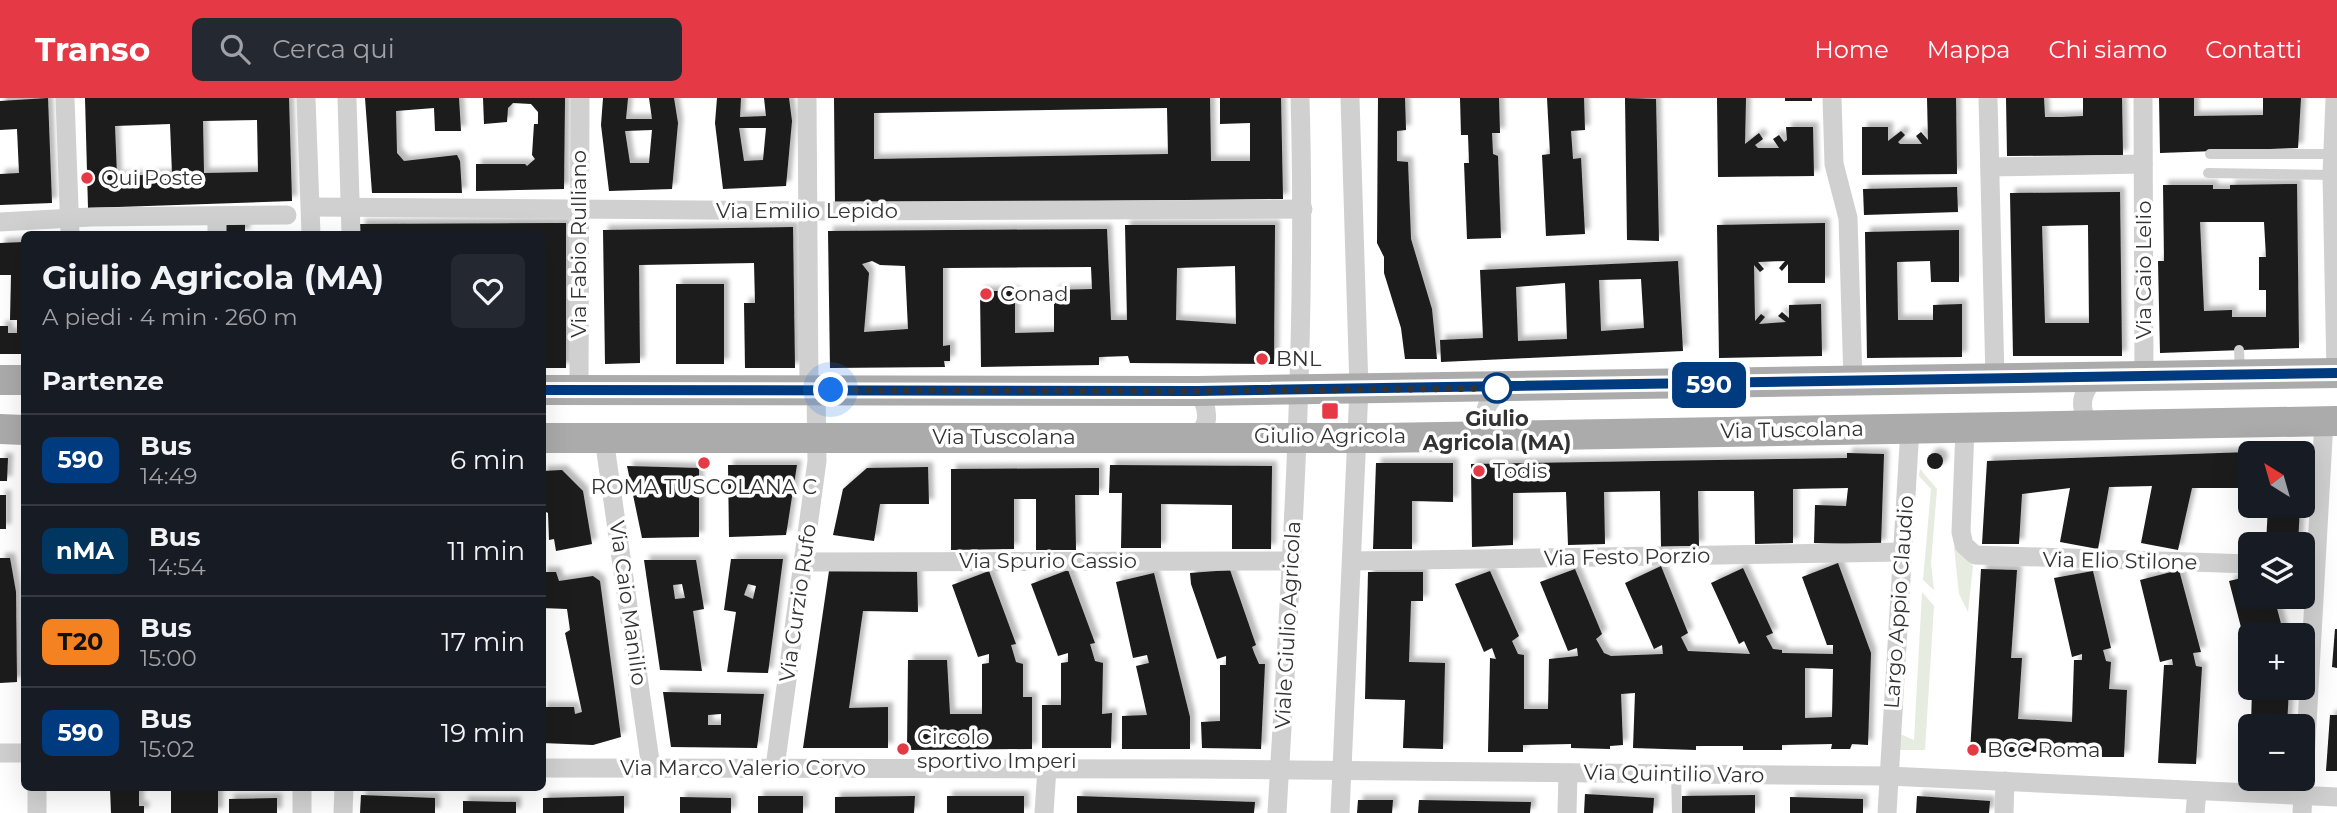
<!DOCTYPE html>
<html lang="it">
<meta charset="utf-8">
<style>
:root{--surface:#171b24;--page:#242831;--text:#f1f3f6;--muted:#9ea1a6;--line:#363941;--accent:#e63946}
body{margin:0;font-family:Montserrat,sans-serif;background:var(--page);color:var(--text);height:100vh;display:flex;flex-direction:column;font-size:26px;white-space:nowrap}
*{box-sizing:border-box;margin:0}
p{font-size:23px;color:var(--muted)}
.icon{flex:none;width:38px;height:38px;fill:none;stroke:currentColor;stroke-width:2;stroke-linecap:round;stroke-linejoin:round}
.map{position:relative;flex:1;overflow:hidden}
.panel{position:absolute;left:21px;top:133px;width:525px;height:560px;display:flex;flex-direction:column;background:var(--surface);border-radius:10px;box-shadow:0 7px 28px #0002}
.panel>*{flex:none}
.badge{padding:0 14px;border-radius:10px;font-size:24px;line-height:46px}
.needle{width:46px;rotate:323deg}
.controls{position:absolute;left:2238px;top:343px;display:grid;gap:14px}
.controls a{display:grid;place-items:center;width:77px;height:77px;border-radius:10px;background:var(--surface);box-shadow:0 7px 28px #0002;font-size:35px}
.you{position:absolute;width:35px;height:35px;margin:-18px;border:5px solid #fff;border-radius:50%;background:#1a73e8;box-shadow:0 0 0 10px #1a73e833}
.map>.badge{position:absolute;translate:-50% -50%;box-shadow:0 0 0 4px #fff}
h2{padding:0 21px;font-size:26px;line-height:63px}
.round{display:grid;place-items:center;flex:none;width:74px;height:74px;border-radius:10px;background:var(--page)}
.head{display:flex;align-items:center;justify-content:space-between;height:119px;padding:0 21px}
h1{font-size:33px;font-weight:700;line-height:52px}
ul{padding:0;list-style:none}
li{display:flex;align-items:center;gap:21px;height:91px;padding:0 21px;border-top:2px solid var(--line)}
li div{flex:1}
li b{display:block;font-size:26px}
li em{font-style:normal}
li .badge{min-width:77px;font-weight:700;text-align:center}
header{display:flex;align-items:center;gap:42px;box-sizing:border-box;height:98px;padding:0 35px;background:var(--accent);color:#fff}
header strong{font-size:33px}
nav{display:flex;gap:38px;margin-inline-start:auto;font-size:24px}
.search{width:490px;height:63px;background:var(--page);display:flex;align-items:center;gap:18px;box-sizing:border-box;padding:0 24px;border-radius:10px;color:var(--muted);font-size:26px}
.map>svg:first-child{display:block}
.green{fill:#e6ecdf}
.building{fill:#1a1a1a;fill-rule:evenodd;filter:url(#shadow)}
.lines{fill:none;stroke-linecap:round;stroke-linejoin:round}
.service{stroke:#d0d0d0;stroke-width:10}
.minor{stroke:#d0d0d0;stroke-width:19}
.primary{stroke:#ababab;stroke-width:30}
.line-casing{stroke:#fff;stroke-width:16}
.line{stroke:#003b80;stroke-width:10}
.walk{stroke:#333;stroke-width:7;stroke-dasharray:0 12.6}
.poi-dot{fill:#e63946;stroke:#fff;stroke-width:2.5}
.stop-dot{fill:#fff;stroke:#003b80;stroke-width:3.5}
.labels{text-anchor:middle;stroke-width:7;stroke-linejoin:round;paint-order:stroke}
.poi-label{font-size:21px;fill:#333;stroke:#fff;text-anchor:start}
.street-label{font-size:21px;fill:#333;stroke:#fff}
.stop-label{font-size:21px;font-weight:bold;fill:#333;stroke:#fff}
</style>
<header>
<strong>Transo</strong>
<div class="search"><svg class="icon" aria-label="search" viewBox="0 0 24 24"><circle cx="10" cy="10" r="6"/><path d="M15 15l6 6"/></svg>Cerca qui</div>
<nav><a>Home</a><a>Mappa</a><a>Chi siamo</a><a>Contatti</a></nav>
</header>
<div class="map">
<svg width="2337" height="715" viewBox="0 0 2337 715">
<defs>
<filter id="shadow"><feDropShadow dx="5" dy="-5" stdDeviation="2" flood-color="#0004"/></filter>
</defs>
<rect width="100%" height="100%" fill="#fff"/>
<g class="green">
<polygon points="1920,371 1937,391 1931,465 1934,492 1923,482 1931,391 1919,378"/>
<polygon points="1954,449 1973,468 1968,514 1959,496"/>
<polygon points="1922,494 1934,508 1925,652 1898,652 1900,636 1914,642"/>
</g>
<g class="building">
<polygon points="48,0 52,105 0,107 0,76 19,75 17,31 0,32 0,3"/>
<path d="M85,0H289L292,103L88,110ZM257,22L258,74L204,75L203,23ZM170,26L172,76L117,78L115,28Z"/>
<polygon points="365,0 459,0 461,33 435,33 434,10 396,13 397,55 404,63 457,57 460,63 462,95 372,95"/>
<polygon points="483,0 565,0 564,91 476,93 476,66 525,66 527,68 535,61 532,57 534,26 538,26 538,14 531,6 513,5 508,10 507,24 484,26"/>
<path d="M603,0H628L626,21H652L649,0H674L678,25L672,91L609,93L601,27ZM652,32L649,65H630L625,33Z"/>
<path d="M717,0H741L740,19L766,18L764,0H789L792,23L786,88L723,91L715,25ZM739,30H766L763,62L744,63Z"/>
<path d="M834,0H1210L1211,63H1250V25L1220,26V0H1281L1283,101L835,106ZM1167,10L1168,56L874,61V15Z"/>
<polygon points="1378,0 1405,0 1406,32 1397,33 1397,63 1408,64 1411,141 1432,211 1437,261 1405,261 1401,230 1384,175 1384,159 1377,145"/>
<polygon points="1460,0 1499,0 1500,35 1492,35 1493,56 1498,58 1501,140 1467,141 1464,65 1469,65 1468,37 1461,37"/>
<polygon points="1547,0 1584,0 1585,32 1571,33 1573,61 1581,60 1585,136 1546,138 1542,57 1550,56"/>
<polygon points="1625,0 1656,1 1659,143 1627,142"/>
<polygon points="1717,0 1746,0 1745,46 1759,35 1763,41 1755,47 1758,50 1779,50 1773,41 1779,37 1784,44 1787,42 1786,29 1813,29 1814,78 1718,79"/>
<rect x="1785" y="0" width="27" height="3"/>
<polygon points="1927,0 1956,0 1957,76 1862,77 1862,29 1888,29 1888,43 1901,33 1905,37 1898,44 1900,46 1922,46 1916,38 1921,34 1928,42"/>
<polygon points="2006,0 2044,0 2045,19 2062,19 2083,18 2083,0 2122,0 2123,57 2007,58"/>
<polygon points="2159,0 2194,0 2194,18 2263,17 2263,0 2301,0 2298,50 2160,55"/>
<path d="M2297,86L2299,250L2160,255L2158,163H2164L2163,87H2213V91H2230V87ZM2200,124H2264L2266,159H2259V192H2266V219H2232V212L2204,213Z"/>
<polygon points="1957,89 1958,114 1864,117 1863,91"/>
<path d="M2120,94L2122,258H2013L2010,95ZM2088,127L2089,225H2045L2042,128Z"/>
<rect x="225" y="125" width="20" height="11"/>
<polygon points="566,125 566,270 542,270 542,136 360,136 360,126"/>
<polygon points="1825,125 1825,185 1788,185 1788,166 1782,173 1779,170 1785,163 1758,164 1764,171 1760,174 1754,167 1755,223 1761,216 1765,219 1759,226 1786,224 1778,218 1782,214 1789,220 1789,207 1821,206 1822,258 1719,260 1717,127"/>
<path d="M1125,127H1275L1274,266L1130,265L1128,258L1099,259V267L981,269L980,193H1015V235L1054,234V192L1092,191L1091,169L943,170V248L950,247V263H944L945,269L830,270L828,133L1107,131L1111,222H1127ZM872,163L880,167L905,168L908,231L864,234L869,175L862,166ZM1235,168L1236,226L1176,222L1177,170Z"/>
<polygon points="793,129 795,270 745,270 744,205 755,205 754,165 639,167 640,265 605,266 603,132"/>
<polygon points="1959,132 1959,184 1931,184 1930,163 1897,164 1898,222 1933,222 1933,207 1962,206 1962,259 1867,260 1865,134"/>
<polygon points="24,144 24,256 0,256 0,228 8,228 8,235 17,235 17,222 10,222 11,177 0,177 0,145"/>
<path d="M1678,163L1683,253L1441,264L1440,242L1483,240L1480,172ZM1641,181L1644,230L1601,233L1599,182ZM1565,185L1567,241L1518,243L1516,189Z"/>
<rect x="676" y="186" width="48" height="80"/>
<polygon points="2250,354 2250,390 2192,390 2178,452 2141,445 2152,388 2109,389 2098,451 2060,444 2070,390 2022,396 2019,446 1982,446 1987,363"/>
<polygon points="1847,355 1884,356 1881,447 1814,445 1815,407 1846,408 1848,390 1793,391 1793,445 1755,446 1754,393 1698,393 1699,448 1661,449 1660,393 1604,394 1605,446 1568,447 1566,394 1513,395 1513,447 1472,449 1471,366 1847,360"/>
<circle cx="1935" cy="363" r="8"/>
<polygon points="0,360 8,360 7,383 0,383"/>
<polygon points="1376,365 1453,365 1453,404 1412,403 1412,451 1373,451"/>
<polygon points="728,367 797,367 786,437 729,439"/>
<polygon points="1110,367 1272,368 1271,451 1232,451 1232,407 1161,406 1161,450 1121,450 1122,395 1109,395"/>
<polygon points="627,368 699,370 699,439 642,440"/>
<polygon points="928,369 929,406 880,406 874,443 833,437 843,391 867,370"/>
<polygon points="1099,370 1099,397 1075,397 1076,452 1036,452 1036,401 1014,401 1014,451 951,452 951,371"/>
<polygon points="562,372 583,393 592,446 556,453 554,441 549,442 548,415 542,412 542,373"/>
<rect x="0" y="397" width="6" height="34"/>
<polygon points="2268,408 2300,408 2298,446 2266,446"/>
<polygon points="0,460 10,460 16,494 17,584 0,585"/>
<path d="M731,461H783L768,575L727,574L736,514L724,512ZM748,486L756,488L753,501L744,497Z"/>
<path d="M644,462H696L704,511L693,513L702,573L660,572ZM682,486L685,500L675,501L673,487Z"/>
<path d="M1838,465L1871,555L1868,647L1852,646L1850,651H1831L1832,646L1782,647V652H1743V648H1696V652L1633,650L1635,595L1621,596L1623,647L1610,648V651L1571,650V646L1523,647V654H1488L1490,560L1496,561L1492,550L1484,554L1455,486L1490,473L1519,538L1512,543L1518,556L1524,557V611H1548L1549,561L1578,558L1577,550L1568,553L1540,484L1575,471L1602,536L1596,541L1604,555L1611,558L1663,556L1662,547L1654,551L1625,485L1661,468L1688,535L1681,539L1688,553L1750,556L1744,543L1739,546L1711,485L1743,470L1773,535L1766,538L1773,551L1782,552V555L1833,556V547H1827L1802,479ZM1805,570L1833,571L1832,619L1805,620Z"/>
<polygon points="1981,471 2017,472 2011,560 2022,560 2018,621 2072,624 2074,562 2082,562 2082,556 2072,559 2054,480 2093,473 2111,550 2103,552 2106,563 2111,564 2109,591 2127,592 2124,659 2071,659 2071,655 2016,653 2016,657 1970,654"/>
<polygon points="1068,472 1095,545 1090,546 1095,563 1103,565 1102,616 1112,615 1111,650 1042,650 1042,607 1061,607 1061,565 1068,564 1068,555 1058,558 1031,486"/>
<polygon points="1230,472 1256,547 1252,549 1255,557 1259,566 1265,566 1261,651 1202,650 1201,624 1220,623 1220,567 1226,567 1226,558 1217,561 1191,486 1190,475"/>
<polygon points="2179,472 2201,554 2193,555 2196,568 2202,569 2196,666 2158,665 2164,567 2173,567 2172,561 2160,564 2140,482"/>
<polygon points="829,473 917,474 918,514 863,513 849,610 888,609 888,650 803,650"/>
<polygon points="989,473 1016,546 1011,547 1016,564 1023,566 1023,599 1032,599 1032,651 907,652 908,562 947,562 950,616 982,616 982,566 989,565 989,556 978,559 952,487"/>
<polygon points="542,474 556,474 559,483 593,478 600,483 621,639 593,647 542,645 542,609 574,609 575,616 582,614 565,535 570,532 567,511 542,510"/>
<polygon points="1368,474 1423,474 1423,503 1411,503 1409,564 1445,565 1443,651 1403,650 1405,602 1365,601"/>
<polygon points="1154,475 1190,619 1190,651 1122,651 1122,618 1147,617 1136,568 1149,565 1147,557 1133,560 1116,484"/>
<polygon points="2250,478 2250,499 2274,499 2284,537 2250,537 2250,564 2229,483"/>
<polygon points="2335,531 2337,531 2337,570 2332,569"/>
<polygon points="2252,590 2289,590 2287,628 2251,628"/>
<path d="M663,594L764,596L757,650L671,649ZM721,616V627H708V617Z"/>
<polygon points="2330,617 2337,617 2337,673 2326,673"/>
<polygon points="110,690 139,690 139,708 144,708 144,715 111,715"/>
<rect x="171" y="690" width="47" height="25"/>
<polygon points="1585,696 1654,700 1653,715 1584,715"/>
<polygon points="361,697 435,700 435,715 360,715"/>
<polygon points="1755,697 1755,715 1682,715 1682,698"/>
<polygon points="624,698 624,715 543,715 543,700"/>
<rect x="758" y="698" width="45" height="17"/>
<polygon points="915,698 914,715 835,715 835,699"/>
<rect x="947" y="698" width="77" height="17"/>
<polygon points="1077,698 1255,704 1254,715 1077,715"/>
<polygon points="1917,698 1990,703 1989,715 1916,715"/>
<polygon points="680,699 731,700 731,715 680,715"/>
<polygon points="1790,699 1863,701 1863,715 1790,715"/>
<polygon points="277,700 277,715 229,715 229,701"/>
<polygon points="1358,702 1393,702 1392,715 1357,715"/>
<polygon points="1419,702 1531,704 1530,715 1418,715"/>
<polygon points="463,703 516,704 516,715 463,715"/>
</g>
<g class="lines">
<g class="service">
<polyline points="2210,56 2332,56"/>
<polyline points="2208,75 2332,77"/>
<polyline points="2239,252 2240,272"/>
<polyline points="1676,676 1677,715"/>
</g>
<g class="minor">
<polyline points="65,0 70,136"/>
<polyline points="306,0 311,136"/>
<polyline points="347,0 351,136"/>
<polyline points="807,0 809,292"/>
<polyline points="1832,0 1834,66 1848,120 1853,283"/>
<polyline points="1988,0 1995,280"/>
<polyline points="2143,0 2144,277"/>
<polyline points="2335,0 2332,77 2336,275"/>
<polyline points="1990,69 2143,66"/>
<polyline points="311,109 826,113 1303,111"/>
<polyline points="0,124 91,119 287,117"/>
<polyline points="217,136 217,118"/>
<polyline points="579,293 580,0"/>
<path d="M2089,328C2078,307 2081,296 2096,278"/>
<polyline points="1965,330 1961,434 1964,447 1975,457 2250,466"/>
<path d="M1495,337C1479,317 1484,302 1507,290"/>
<path d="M1193,338C1213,329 1208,308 1197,293"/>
<polyline points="604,340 651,670"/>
<polyline points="1352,463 1902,454"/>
<polyline points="805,464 1291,463"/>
<polyline points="0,655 24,655"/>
<polyline points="775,669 817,363 816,292"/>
<polyline points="542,670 1196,671 1888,678 2337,699"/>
<polyline points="37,690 37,715"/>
<polyline points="302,715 302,690"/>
<polyline points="343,715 344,690"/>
<polyline points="1044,715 1047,670"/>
<path d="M1277,715C1291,476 1307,239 1300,0"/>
<polyline points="1340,715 1359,291 1350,0"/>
<polyline points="1567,715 1568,675"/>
<polyline points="1887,715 1910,330"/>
<polyline points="2004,715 2005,683"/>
<polyline points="2195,715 2197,693"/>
<polyline points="2302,715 2324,323"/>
</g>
<g class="primary">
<polyline points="0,282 24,282"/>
<polyline points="542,292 1197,293 2337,275"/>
<polyline points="0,331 24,332"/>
<polyline points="542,340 1382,340 2337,323"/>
</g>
</g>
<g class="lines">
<g class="line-casing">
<polyline id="line" points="542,292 1197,293 2337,275"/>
</g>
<use href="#line" class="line"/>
<polyline class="walk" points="831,292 1197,293 1507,290 1501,293 1497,290"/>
</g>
<g class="poi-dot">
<circle cx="87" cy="80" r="7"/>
<circle cx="986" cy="196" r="7"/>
<circle cx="1262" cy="261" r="7"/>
<rect x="1321" y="304" width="18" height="18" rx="3.5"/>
<circle cx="704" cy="365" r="7"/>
<circle cx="1479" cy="373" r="7"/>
<circle cx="903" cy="651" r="7"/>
<circle cx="1973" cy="652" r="7"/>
</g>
<circle class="stop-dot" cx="1497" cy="290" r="14"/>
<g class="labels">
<g class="poi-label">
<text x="101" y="87">Qui Poste</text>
<text x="1000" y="203">Conad</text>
<text x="1276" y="268">BNL</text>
<text x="1330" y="345" text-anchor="middle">Giulio Agricola</text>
<text x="1493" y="380">Todis</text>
<text x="704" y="396" text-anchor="middle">ROMA TUSCOLANA C</text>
<text x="917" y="646">Circolo<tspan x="917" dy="24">sportivo Imperi</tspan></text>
<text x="1987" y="659">BCC Roma</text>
</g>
<g class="street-label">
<text x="807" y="120">Via Emilio Lepido</text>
<text transform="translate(579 146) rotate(-90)" y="7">Via Fabio Rulliano</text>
<text transform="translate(2144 172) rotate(-90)" y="7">Via Caio Lelio</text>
<text transform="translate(1792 332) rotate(-1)" y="7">Via Tuscolana</text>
<text x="1004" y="346">Via Tuscolana</text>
<text transform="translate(1627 459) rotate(-1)" y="7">Via Festo Porzio</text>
<text x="1048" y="470">Via Spurio Cassio</text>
<text transform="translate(2120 463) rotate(1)" y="7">Via Elio Stilone</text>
<text transform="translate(1899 504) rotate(-86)" y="7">Largo Appio Claudio</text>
<text transform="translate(628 505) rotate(82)" y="7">Via Caio Manilio</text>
<text transform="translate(798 505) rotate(-82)" y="7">Via Curzio Rufo</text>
<text transform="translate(1288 527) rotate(-87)" y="7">Viale Giulio Agricola</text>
<text x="743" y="677">Via Marco Valerio Corvo</text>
<text transform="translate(1674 676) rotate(1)" y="7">Via Quintilio Varo</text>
</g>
<g class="stop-label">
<text x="1497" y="328">Giulio<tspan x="1497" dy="24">Agricola (MA)</tspan></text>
</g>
</g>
</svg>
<div class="controls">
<a><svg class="needle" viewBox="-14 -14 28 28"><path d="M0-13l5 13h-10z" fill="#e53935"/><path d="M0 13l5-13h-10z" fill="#9ea1a6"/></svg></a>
<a><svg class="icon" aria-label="layers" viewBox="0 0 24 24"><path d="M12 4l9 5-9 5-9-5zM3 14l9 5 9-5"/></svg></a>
<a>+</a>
<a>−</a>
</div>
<div class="you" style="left:831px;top:292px"></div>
<b class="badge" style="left:1709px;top:287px;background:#003b80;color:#fff">590</b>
<section class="panel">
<div class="head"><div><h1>Giulio Agricola (MA)</h1><p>A piedi · 4 min · 260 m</p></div><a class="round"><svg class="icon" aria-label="heart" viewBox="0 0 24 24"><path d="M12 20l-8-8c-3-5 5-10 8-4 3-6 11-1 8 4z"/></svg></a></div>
<h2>Partenze</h2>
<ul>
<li><span class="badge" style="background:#003b80;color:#fff">590</span><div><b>Bus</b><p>14:49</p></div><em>6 min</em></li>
<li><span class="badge" style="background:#00365f;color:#fff">nMA</span><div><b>Bus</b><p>14:54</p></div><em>11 min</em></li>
<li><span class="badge" style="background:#f58220;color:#111">T20</span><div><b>Bus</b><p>15:00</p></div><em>17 min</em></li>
<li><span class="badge" style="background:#003b80;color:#fff">590</span><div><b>Bus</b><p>15:02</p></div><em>19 min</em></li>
</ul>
</section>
</div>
